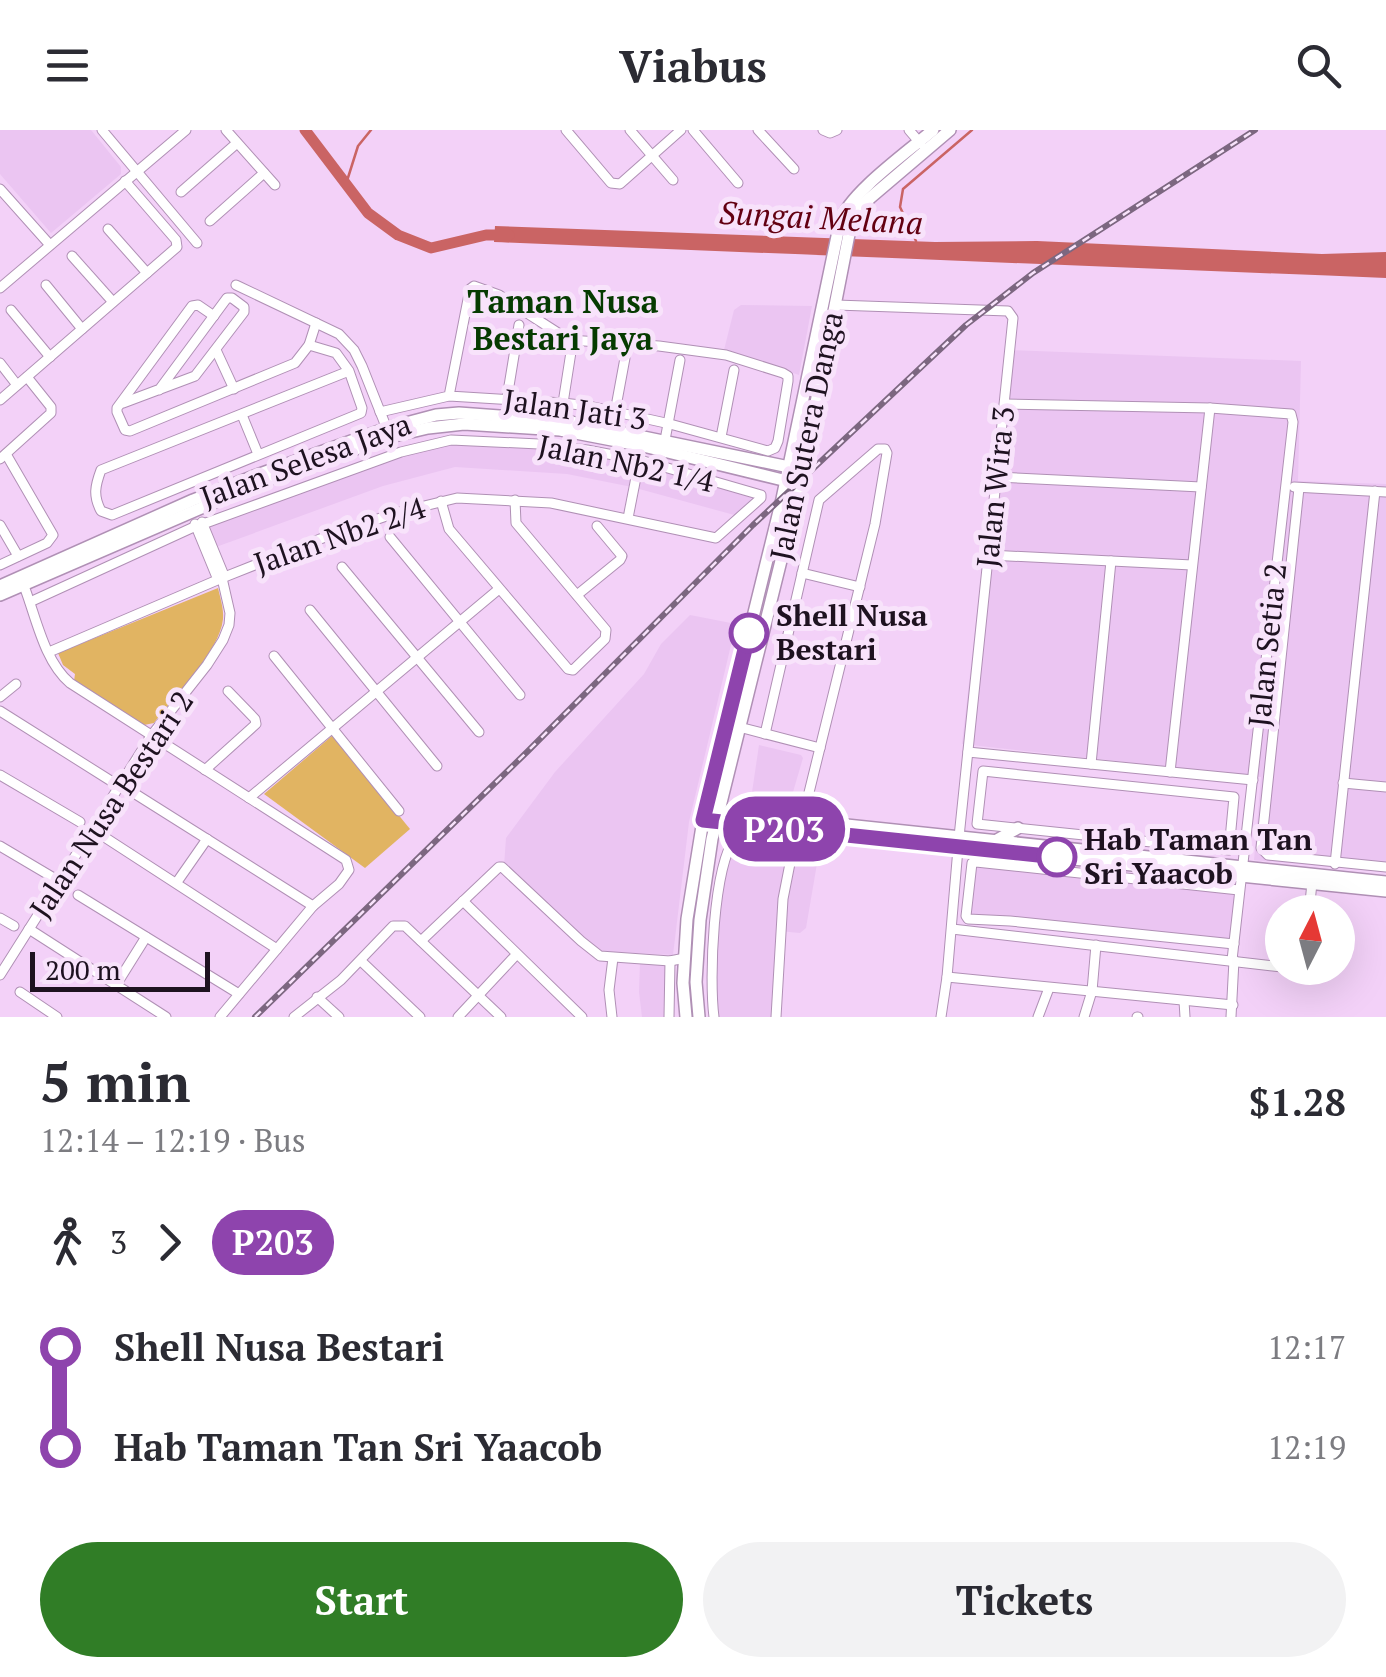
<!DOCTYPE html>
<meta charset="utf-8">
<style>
:root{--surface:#fff;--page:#f2f2f3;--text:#2b2b33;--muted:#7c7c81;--accent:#307d26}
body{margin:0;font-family:"PT Serif",serif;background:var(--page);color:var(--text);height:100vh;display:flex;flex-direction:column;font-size:38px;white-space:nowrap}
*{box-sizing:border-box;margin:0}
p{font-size:32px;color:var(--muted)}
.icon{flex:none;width:55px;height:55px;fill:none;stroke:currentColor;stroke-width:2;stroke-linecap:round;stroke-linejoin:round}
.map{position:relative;height:887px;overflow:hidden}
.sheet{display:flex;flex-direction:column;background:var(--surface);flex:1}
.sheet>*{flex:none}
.badge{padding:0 20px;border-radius:32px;font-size:35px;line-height:65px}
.needle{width:65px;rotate:6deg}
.controls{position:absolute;left:1265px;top:765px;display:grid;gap:20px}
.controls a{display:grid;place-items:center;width:90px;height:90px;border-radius:50%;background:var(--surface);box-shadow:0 10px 40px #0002;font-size:50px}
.scale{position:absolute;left:30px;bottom:25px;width:180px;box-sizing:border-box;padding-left:10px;border:5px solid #1e1220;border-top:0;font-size:28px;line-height:35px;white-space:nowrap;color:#1e1220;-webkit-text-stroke:8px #f8e3fb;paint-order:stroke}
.map>.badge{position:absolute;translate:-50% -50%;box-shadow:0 0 0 5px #fff}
.legs{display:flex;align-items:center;gap:15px;height:110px;padding:0 40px;font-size:32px}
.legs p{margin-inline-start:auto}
.summary{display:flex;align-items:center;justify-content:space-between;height:170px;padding:0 40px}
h1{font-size:55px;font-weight:700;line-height:75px}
.primary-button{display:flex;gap:20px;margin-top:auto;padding:20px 40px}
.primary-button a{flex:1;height:115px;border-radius:60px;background:var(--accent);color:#fff;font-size:40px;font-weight:700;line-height:115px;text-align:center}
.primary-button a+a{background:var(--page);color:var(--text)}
ul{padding:0 40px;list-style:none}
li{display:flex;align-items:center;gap:35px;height:100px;font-size:38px}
li i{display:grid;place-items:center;width:15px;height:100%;margin:0 12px;background:currentColor}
li i::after{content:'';width:25px;height:25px;margin:-12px;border:8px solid;border-radius:50%;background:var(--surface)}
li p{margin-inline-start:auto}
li:first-child i{background:linear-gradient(#0000 50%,currentColor 0)}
li:last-child i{background:linear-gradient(currentColor 50%,#0000 0)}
header{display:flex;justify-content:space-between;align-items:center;height:130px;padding:0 40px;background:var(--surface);font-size:45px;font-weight:700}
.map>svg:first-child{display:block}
.built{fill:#ebc5f2}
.green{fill:#e1b462}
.water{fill:#ca6464}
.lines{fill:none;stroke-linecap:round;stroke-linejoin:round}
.stream{stroke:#ca6464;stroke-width:2.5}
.river{stroke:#ca6464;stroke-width:11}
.minor-casing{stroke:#b090b5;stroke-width:11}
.major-casing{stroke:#b090b5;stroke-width:14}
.minor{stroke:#fff;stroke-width:9}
.major{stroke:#fff;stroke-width:11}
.rail-casing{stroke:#7c6780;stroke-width:6}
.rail{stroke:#f8e3fb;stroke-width:2.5;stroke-dasharray:8;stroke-linecap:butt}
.line-1-casing{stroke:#fff;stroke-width:22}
.line-1{stroke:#8e44ad;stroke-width:15}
.stop-1-dot{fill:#fff;stroke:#8e44ad;stroke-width:5}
.labels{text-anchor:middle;stroke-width:10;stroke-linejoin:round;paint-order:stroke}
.street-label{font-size:30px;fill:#1e1220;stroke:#f8e3fb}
.stop-label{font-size:30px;font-weight:bold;fill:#1e1220;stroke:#f8e3fb;text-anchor:start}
.water-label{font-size:32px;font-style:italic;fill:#630011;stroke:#f8e3fb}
.neighbourhood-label{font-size:32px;font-weight:bold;fill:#063b01;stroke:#f8e3fb}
</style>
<header><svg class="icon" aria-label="menu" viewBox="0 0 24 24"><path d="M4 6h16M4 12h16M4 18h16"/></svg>Viabus<svg class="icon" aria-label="search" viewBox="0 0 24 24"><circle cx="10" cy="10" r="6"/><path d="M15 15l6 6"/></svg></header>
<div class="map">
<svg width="1386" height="887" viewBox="0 0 1386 887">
<rect width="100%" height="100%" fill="#f3d1f8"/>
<g class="built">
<polygon points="0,0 91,0 121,37 121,44 51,103 0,44"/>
<polygon points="741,175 812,176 799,245 724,220 734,180"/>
<polygon points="1007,220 1301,231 1298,351 1386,354 1386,742 1254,730 1261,647 962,614"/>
<polygon points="453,312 540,316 642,333 759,365 738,386 632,357 567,344 455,337 383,356 216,417 207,394 402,323"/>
<polygon points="690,485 736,494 689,692 673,825 598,821 578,806 504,736 506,708 555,642 644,544 661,514"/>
<polygon points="759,615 801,625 803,628 788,679 765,675 751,669"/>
<polygon points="749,709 819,722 806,798 800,803 779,801 773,887 716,887 717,785 730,718 736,710"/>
<polygon points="970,732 1241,758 1235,816 967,791"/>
<polygon points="640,832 668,833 667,887 642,887 639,862"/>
</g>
<g class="green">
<path d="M218,458C220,467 224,479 223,489C220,521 174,566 154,593L144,595L74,551L75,544L63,535L58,523Z"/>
<polygon points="333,605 410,699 365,738 264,664"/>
</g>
<path class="water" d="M495,96L935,112L1037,111L1322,124L1386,122V148C1089,136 791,124 494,112Z"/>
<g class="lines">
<g class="stream">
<polyline points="346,54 358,16 371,0"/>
<polyline points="916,111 900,77 903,59 972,0"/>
</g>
<polyline class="river" points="305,0 368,83 398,105 431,118 486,105 509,105"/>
<g class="minor-casing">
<g id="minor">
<polyline points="102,0 197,113"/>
<polyline points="226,0 275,55"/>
<polyline points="566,0 611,53 620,54 681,0"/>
<polyline points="630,0 673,50"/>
<polyline points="693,0 738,53"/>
<polyline points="758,0 794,39"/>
<polyline points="823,0 830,3 837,0"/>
<polyline points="909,0 921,14"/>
<polyline points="0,59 50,115"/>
<polyline points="181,62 237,13"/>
<polyline points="210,91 264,43"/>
<polyline points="108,99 147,143"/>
<polyline points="72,126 113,172"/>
<polyline points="46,155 82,199"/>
<polyline points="236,155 339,204 354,220 362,236 389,304"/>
<polyline points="0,158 186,0"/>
<polyline points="836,175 1008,181 1013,188 959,707 947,847 941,887"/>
<polyline points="11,180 50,227"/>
<polyline points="214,186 198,175 192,176 117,278 117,282 125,300 130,301 295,233 309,215 316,193"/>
<path d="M309,215L336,223L349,241L362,278L361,283L112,385L101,381C93,366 95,356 101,340L349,241"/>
<polyline points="216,220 234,259"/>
<polyline points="0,233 17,255"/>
<polyline points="507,268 519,195"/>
<polyline points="0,270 177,117 176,110 125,51"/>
<polyline points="123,273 195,246 244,182 244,177 232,168 227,168 159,260"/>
<polyline points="563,273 571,222"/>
<polyline points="1005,274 1210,278 1291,284 1293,292 1232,830"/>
<polyline points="380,282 449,266 563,273 589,276 670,294 768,321 775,318 778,311 788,251 788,246 783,243 726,225 659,216 569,210 499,165 474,156 470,159 449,266"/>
<polyline points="615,282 625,228"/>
<polyline points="242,285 258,324"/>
<polyline points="721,307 734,240"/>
<polyline points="665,310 680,230"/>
<polyline points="0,329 51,283 51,277 27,247"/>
<polyline points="997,347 1201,357"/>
<polyline points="1294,357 1386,362"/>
<polyline points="1299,358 1261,718 1268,725 1386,737"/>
<polyline points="441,371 449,399 568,539 573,540 605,509 606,500 516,393 515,370"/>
<polyline points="628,388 640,327"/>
<polyline points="195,394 216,445 222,448"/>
<polyline points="0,395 18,426"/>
<polyline points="390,407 520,565"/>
<polyline points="989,425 1192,435"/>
<polyline points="0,435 47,413 53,405 6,324"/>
<polyline points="342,437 479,602"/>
<polyline points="802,443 860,457"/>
<path d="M24,456C36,487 44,531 70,553L346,730L349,740L339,754L313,776L220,887"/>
<polyline points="577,465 620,430 622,426 597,396"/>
<polyline points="30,472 196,396"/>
<polyline points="310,480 437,636"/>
<polyline points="49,522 222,448 320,409 395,383 457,368 551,373 716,408 761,368 761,365 640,330 587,320 539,314 451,310 401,322 203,394"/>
<polyline points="274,526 399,681"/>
<polyline points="0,567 16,554"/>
<polyline points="0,581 119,656"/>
<polyline points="739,597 820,618"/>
<polyline points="765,604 819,370 878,319 885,319 887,323 875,394 802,691"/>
<polyline points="968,622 1253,650"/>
<polyline points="1091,634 1111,431"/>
<polyline points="205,640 256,594 255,589 228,561"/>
<polygon points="983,641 1234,667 1229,720 977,694"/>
<polyline points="1170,642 1210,278"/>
<polyline points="0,645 80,692"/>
<polyline points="1343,653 1386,657"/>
<polyline points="137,665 313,776"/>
<polyline points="249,668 499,459"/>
<polyline points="92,699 277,819"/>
<polyline points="0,716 59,751"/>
<polyline points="1335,734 1375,361"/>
<polyline points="177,752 207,709"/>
<polyline points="78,765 239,864"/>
<polyline points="463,771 582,887"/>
<polyline points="1309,782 1312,753"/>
<polyline points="0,788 14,796"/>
<polyline points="29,799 166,887"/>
<polyline points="952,799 1282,837"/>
<polyline points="421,811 499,737 502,737 581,811 600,826 670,831 685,828"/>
<polyline points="1234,814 1010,791 968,789 966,786 972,733 976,732 1239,760"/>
<polyline points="361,831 420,887"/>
<polyline points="0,845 151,606 207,535 223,510 229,495 230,483 222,448 223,443 202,392"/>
<polyline points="947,847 1233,875"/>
<polyline points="116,855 146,807"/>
<polyline points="20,862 57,887"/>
<polyline points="317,867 339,887"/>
<polyline points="1184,871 1185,887"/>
<polyline points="294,887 341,850 393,796 405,796 501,887"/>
<polyline points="458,887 516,825"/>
<polyline points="612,887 609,860 613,828"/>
<polyline points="669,887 670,831"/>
<path d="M714,887C709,849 713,737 735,708L749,707L784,714L796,706"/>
<polyline points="776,887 783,769 795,708"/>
<polyline points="1038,887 1049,858"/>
<polyline points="1084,887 1092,861 1096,815"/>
<polyline points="1137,887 1138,887"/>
<polyline points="1231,887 1234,830"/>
</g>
</g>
<g class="major-casing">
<g id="major">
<polyline points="0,456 193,370 254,346 387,298 436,285 459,283 566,291 794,338"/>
<polyline points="0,465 259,353 390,307 428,298 464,294 560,300 643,316 791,352"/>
<polyline points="714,681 1386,752"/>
<polyline points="712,692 1386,761"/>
<polyline points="995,711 1018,698"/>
<polyline points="1163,713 1180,730"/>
<path d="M686,887L683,853L687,789L703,690L782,369L840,92C849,63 909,21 933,0"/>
<polyline points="699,887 696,852 700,790 712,709 800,354 851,94 858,80 870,68 950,0"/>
</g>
</g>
<use href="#minor" class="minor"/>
<use href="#major" class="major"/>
<g class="rail-casing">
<polyline id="rail" points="255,887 528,621 753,395 966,195 1033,143 1255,0"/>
</g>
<use href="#rail" class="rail"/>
</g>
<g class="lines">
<g class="line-1-casing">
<polyline id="line-1" points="749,503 703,690 1057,727"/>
</g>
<use href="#line-1" class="line-1"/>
</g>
<g class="stop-1-dot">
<circle cx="749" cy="503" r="18"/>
<circle cx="1057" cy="727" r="18"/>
</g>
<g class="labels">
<g class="street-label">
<text transform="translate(575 280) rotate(8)" y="10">Jalan Jati 3</text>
<text transform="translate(807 306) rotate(-78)" y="10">Jalan Sutera Danga</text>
<text transform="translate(306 331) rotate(-20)" y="10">Jalan Selesa Jaya</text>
<text transform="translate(626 334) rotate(12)" y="10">Jalan Nb2 1/4</text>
<text transform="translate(996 357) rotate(-84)" y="10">Jalan Wira 3</text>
<text transform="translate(340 406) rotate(-19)" y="10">Jalan Nb2 2/4</text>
<text transform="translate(1268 515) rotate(-84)" y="10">Jalan Setia 2</text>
<text transform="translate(112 675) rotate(-56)" y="10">Jalan Nusa Bestari 2</text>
</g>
<g class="stop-label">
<text x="776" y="496">Shell Nusa<tspan x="776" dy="34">Bestari</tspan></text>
<text x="1084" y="720">Hab Taman Tan<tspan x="1084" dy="34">Sri Yaacob</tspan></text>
</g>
<g class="water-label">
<text transform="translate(821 88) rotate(3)" y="11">Sungai Melana</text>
</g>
<g class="neighbourhood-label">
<text x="563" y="183">Taman Nusa<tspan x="563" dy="37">Bestari Jaya</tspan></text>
</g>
</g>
</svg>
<div class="controls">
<a><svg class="needle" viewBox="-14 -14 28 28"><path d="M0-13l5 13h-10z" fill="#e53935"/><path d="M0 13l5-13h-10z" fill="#7c7c81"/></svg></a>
</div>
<div class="scale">200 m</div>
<b class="badge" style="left:784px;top:699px;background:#8e44ad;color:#fff">P203</b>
</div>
<section class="sheet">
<div class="summary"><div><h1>5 min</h1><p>12:14 – 12:19 · Bus</p></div><b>$1.28</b></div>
<div class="legs"><svg class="icon" aria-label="walk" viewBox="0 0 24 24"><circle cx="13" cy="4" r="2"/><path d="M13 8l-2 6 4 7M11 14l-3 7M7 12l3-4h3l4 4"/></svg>3<svg class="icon" aria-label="forward" viewBox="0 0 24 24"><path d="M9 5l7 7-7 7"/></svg><b class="badge" style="background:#8e44ad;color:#fff">P203</b></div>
<ul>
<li><i style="color:#8e44ad"></i><b>Shell Nusa Bestari</b><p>12:17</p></li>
<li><i style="color:#8e44ad"></i><b>Hab Taman Tan Sri Yaacob</b><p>12:19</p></li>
</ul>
<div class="primary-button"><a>Start</a><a>Tickets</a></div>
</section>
